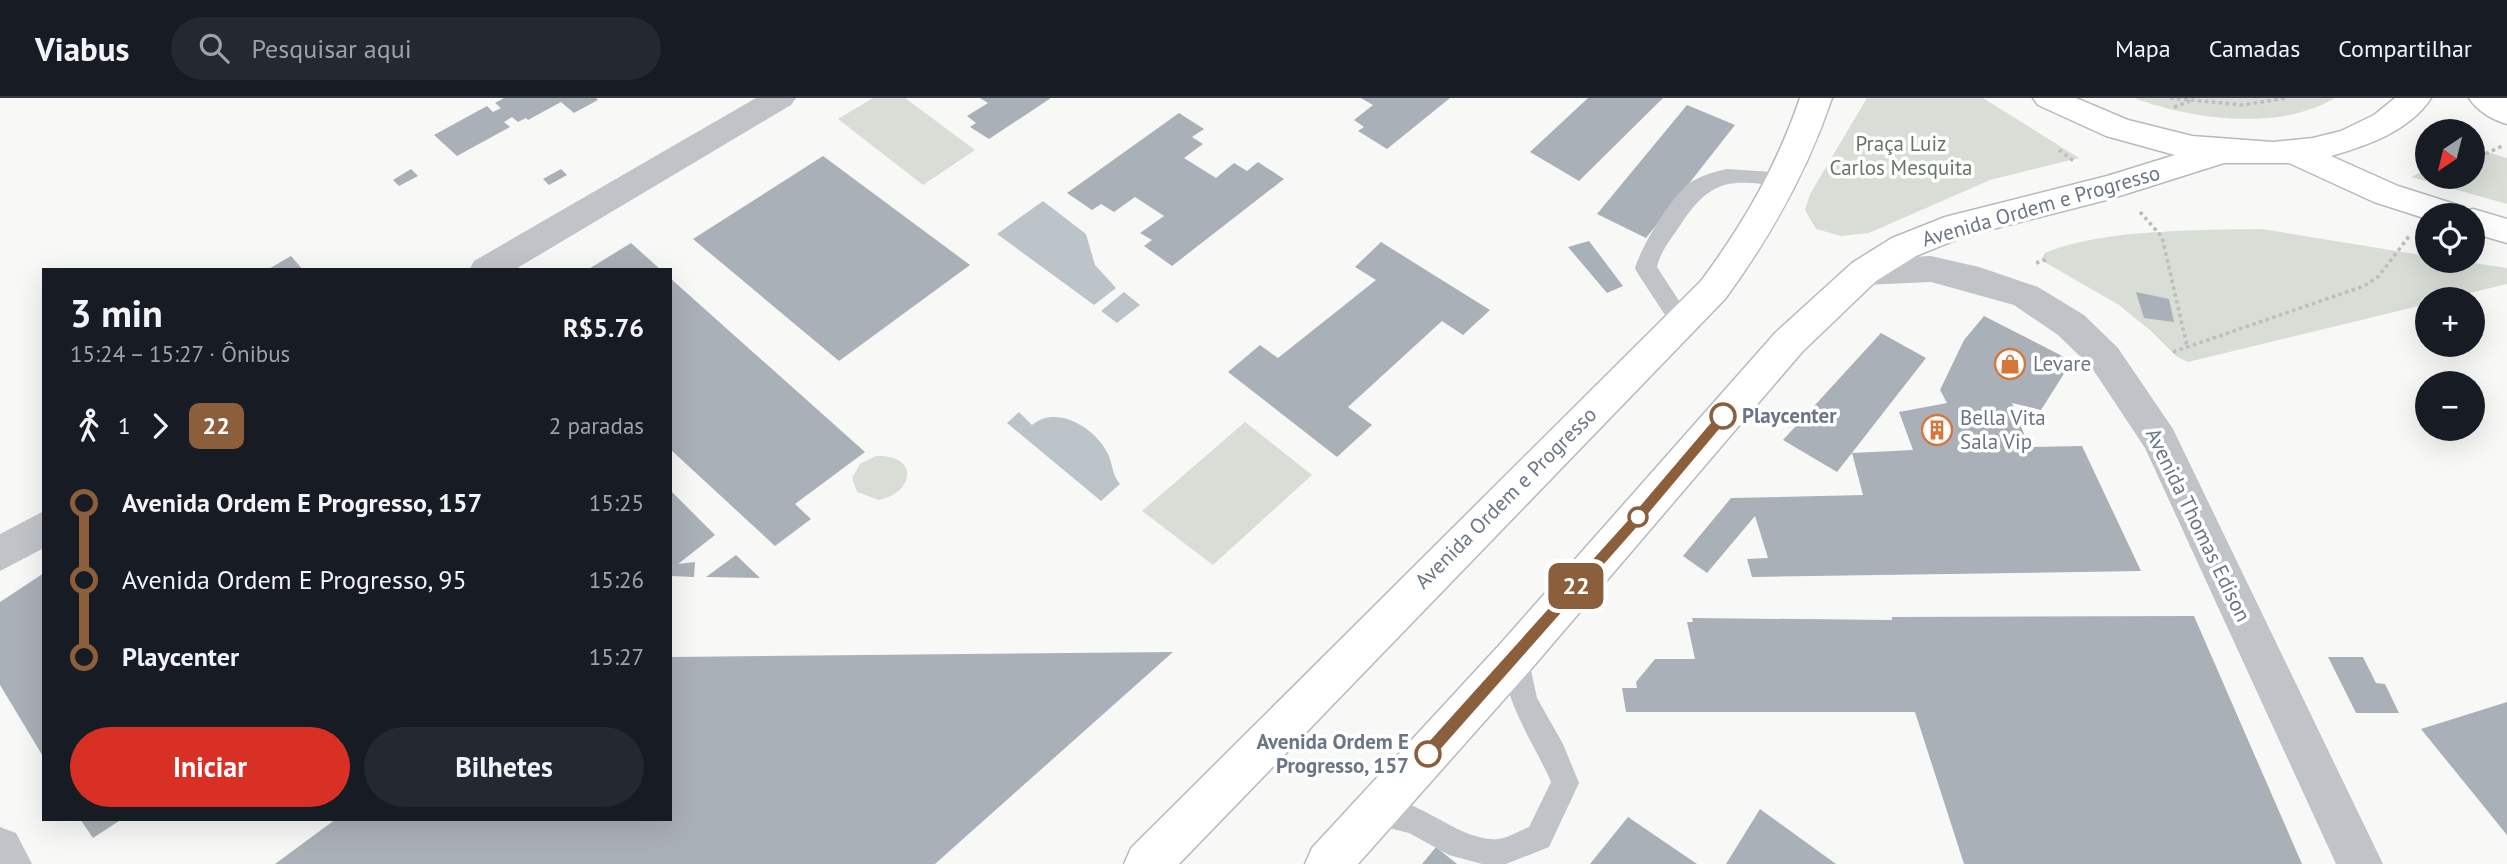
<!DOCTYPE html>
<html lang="pt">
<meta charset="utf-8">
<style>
:root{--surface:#171b24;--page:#242831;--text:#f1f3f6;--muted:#9ea1a6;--line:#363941;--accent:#d93025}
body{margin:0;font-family:"PT Sans",sans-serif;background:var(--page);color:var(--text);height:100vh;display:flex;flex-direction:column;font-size:26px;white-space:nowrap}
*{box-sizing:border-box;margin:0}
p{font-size:23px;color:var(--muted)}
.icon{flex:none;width:38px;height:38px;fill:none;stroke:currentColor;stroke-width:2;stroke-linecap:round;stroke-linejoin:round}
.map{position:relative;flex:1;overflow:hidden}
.details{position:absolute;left:42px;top:170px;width:630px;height:553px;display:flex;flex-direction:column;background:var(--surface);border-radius:0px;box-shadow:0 7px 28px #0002}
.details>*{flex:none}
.badge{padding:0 14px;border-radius:10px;font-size:24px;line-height:46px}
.needle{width:46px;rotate:215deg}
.buttons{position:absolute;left:2415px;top:21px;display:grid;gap:14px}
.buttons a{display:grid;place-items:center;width:70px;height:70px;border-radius:50%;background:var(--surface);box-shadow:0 7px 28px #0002;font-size:35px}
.map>.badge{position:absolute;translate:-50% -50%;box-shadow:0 0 0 4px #fff}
.legs{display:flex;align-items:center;gap:10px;height:77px;padding:0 28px;font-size:23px}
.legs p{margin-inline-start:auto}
.overview{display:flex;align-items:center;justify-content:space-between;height:119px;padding:0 28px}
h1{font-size:38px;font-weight:700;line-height:52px}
.action{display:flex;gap:14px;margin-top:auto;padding:14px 28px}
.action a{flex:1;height:80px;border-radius:42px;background:var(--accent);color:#fff;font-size:28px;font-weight:700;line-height:80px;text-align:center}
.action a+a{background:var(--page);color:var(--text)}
ul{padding:0 28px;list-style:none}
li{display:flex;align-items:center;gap:24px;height:77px;font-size:26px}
li i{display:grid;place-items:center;width:10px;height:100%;margin:0 9px;background:currentColor}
li i::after{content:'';width:18px;height:18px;margin:-9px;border:5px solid;border-radius:50%;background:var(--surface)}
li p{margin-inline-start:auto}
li:first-child i{background:linear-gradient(#0000 50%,currentColor 0)}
li:last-child i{background:linear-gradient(currentColor 50%,#0000 0)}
header{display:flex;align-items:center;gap:42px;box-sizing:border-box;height:98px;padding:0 35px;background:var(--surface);border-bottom:2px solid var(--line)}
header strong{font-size:33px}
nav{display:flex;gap:38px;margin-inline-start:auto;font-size:24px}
.search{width:490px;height:63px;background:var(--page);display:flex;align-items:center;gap:18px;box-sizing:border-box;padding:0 24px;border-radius:38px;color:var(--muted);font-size:26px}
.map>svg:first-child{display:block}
.green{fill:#d8ddd6}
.water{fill:#bcc4ca}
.building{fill:#aab0b7}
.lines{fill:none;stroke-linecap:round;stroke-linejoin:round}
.primary-casing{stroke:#b6b9be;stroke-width:3}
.path{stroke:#bbbdc0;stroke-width:3.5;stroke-dasharray:3.5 3.5;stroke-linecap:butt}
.service{fill:#c0c3c8;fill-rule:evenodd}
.tertiary{fill:#c0c3c8;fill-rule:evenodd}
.primary{fill:#fff;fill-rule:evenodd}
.line-1{fill:#8b5e3c;stroke:#fff;stroke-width:2}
.stop-1-dot{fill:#fff;stroke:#8b5e3c;stroke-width:3.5}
.labels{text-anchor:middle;stroke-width:7;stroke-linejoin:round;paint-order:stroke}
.park-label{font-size:21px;fill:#667865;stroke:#fff}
.street-label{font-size:21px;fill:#6a7585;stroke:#fff}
.poi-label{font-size:21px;fill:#6a7585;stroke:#fff;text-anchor:start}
.stop-label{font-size:21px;font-weight:bold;fill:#6a7585;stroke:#fff;text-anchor:start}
</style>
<header>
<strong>Viabus</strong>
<div class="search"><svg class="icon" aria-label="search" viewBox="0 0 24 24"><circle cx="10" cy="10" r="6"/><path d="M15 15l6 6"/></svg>Pesquisar aqui</div>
<nav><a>Mapa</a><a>Camadas</a><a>Compartilhar</a></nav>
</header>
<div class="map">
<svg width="2507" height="766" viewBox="0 0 2507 766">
<rect width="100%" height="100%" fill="#f8f9f7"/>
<g class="green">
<polygon points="873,0 905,0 975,52 923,87 838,21"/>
<polygon points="1867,0 1983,0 2079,60 1990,82 1869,135 1841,138 1816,131 1805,112 1810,96"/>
<path d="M2134,0H2335C2280,33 2193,22 2134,0Z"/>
<polygon points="2473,50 2507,60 2507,106 2411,79 2427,71 2427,79 2473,79"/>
<path d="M2262,131L2427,158V163H2460L2507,170V186L2445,201H2427V206L2188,264L2177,259L2151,233L2119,207L2041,162L2045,155C2101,131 2201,132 2262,131Z"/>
<polygon points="1245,324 1312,377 1213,467 1142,413"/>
<path d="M876,358C919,356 915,394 879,402L857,394L852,380L860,366Z"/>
</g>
<g class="water">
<polygon points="1043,103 1086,136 1095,167 1116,190 1094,207 997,136"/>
<polygon points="1124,194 1140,207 1117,225 1101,213"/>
<path d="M1019,314L1032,327C1056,306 1096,330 1108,356C1113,367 1112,377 1120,386L1101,403L1007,325Z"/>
</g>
<g class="building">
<polygon points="504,0 596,0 598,2 574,15 561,4 528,22 526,20 518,24 512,19 504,24 510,29 457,58 434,37 487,8 493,14 501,10 495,5"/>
<polygon points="980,0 1051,0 989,41 970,29 976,25 967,18 988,5"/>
<polygon points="1361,0 1450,0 1387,51 1358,33 1364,29 1354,22 1373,7"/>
<polygon points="1588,0 1663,0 1579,83 1530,54"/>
<polygon points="1687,7 1735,27 1646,140 1597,116"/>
<polygon points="1179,15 1204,31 1192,39 1203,46 1184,60 1216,80 1234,65 1247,73 1258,64 1284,81 1172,168 1144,148 1152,142 1140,135 1164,118 1135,99 1114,114 1101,106 1092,112 1067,95"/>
<polygon points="823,58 970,167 839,263 693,141"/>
<polygon points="411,71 418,78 399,88 393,82"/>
<polygon points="561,71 567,77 549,87 543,81"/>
<polygon points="1589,143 1623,188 1607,195 1568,149"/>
<polygon points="1381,144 1490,212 1463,237 1442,223 1348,309 1372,327 1337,359 1228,274 1260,247 1278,260 1376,182 1355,169"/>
<polygon points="631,145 661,172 587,172"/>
<polygon points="291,158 303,172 267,172"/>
<polygon points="670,180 865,354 795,406 811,421 775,448 670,351"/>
<polygon points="2136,194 2169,201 2174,224 2144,220"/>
<polygon points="1984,218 2072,263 2041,312 2012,305 2029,349 2082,348 2141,473 1752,479 1747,461 1768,460 1755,418 1707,475 1683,458 1731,400 1863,397 1852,355 1913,352 1899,314 1947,305 1940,292 1964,242"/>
<polygon points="1881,235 1926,260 1837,374 1783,342"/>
<polygon points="670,392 715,437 678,466 695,464 694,479 670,478"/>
<polygon points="736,457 760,480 706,479"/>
<polygon points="44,475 44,660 0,587 0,504"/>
<polygon points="2194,518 2302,766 1964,766 1915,614 1626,614 1622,590 1637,590 1636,584 1655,561 1695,561 1687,524 1693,524 1692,520 1892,522 1892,519"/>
<polygon points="1173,554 935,766 275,766 336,721 670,721 670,559"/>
<polygon points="2328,559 2363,559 2376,585 2385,586 2399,615 2356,615"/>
<polygon points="2507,604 2507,737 2421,631"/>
<polygon points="1760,711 1836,766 1726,766"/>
<polygon points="1628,719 1697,766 1590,766"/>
<polygon points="80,721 122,721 93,740"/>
<polygon points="1436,749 1457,766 1422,766"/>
</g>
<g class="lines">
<g class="primary-casing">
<g id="primary">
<path d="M1800,0H1832C1807,74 1771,138 1725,201L1179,766H1124L1131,750L1701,183C1744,125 1777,68 1800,0Z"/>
<path d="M2033,0H2076L2128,22L2192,38L2273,44L2313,40L2341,33L2374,17L2395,0H2431C2410,33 2366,48 2331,58L2398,88L2464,109L2466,113L2473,111L2507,121V145L2473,135V117H2427V121L2374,104L2289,65H2224L2110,101L1965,138L1916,158L1876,183L1802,254L1532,570L1358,766H1305L1312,750L1502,544L1776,234L1852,165L1892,140L1945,119L2107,78L2175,57L2106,38L2038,7Z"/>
<path d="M2469,0H2507V26C2493,22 2477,13 2469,0Z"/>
</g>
</g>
<g class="path">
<polyline points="2170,0 2243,7 2286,0"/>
<polyline points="2174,9 2188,4 2189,0"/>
<polyline points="2059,52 2075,64"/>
<polyline points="2473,62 2504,47"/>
<polyline points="2140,114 2162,139 2187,248"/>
<polyline points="2036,165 2049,161"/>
<polyline points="2173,254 2364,188 2378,179 2410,137"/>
</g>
<g class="service">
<path d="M1727,71L1786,75L1793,77L1796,82L1793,87L1786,89C1732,82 1713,78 1681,126C1672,140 1661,152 1657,169L1692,223L1689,229L1681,232L1673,229L1638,176L1635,170C1641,149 1670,101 1687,87C1699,78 1713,74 1727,71Z"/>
<path d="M1517,545L1526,549L1537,600L1563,646L1579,685L1549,749L1506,766H1482L1449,757L1409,735L1365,724L1361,714L1365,704C1409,686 1454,745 1498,741C1508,740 1520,732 1529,729L1551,684C1537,650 1491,585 1508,549Z"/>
</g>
<g class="tertiary">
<polygon points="756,0 796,0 791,7 514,172 469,172 474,163"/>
<polygon points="1931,158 1979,169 2038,189 2084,217 2118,250 2173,331 2383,766 2336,766 2145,350 2092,270 2058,237 2014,207 1931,184 1864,187 1852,183 1847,174 1852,165 1864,161"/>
<polygon points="44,413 44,450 0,473 0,436"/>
<polygon points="0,729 16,735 32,766 0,766"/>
</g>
<use href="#primary" class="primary"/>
</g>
<polygon class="line-1" points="1723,313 1728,315 1728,322 1638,429 1433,661 1422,661 1422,650 1628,421 1718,315"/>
<defs>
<g id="shop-ring" transform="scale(1.575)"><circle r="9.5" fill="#fff" stroke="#d5763b" stroke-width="1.5"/><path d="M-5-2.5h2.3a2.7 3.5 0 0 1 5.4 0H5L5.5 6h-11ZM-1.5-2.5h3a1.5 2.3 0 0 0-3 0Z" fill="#d5763b"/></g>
<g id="building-ring" transform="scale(1.575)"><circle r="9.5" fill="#fff" stroke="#d5763b" stroke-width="1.5"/><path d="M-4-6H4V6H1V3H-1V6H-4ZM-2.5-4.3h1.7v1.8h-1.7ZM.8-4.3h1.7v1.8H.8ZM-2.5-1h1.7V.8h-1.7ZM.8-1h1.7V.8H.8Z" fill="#d5763b"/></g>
</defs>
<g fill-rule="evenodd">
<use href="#shop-ring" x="2010" y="266"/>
<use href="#building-ring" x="1937" y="332"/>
</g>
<g class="stop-1-dot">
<circle cx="1723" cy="318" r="12"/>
<circle cx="1638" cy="419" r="9"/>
<circle cx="1428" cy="656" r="12"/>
</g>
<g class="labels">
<g class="park-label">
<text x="1901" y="53">Praça Luiz<tspan x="1901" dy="24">Carlos Mesquita</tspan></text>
</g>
<g class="street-label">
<text transform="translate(2041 108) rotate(-16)" y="7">Avenida Ordem e Progresso</text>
<text transform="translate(1506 400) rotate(-45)" y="7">Avenida Ordem e Progresso</text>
<text transform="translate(2198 427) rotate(64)" y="7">Avenida Thomas Edison</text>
</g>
<g class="poi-label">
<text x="2033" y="273">Levare</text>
<text x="1960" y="327">Bella Vita<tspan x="1960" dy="24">Sala Vip</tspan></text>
</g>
<g class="stop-label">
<text x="1742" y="325">Playcenter</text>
<text x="1409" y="651" text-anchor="end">Avenida Ordem E<tspan x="1409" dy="24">Progresso, 157</tspan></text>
</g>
</g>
</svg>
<div class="buttons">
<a><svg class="needle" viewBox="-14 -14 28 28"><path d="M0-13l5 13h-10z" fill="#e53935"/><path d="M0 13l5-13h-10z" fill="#9ea1a6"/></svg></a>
<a><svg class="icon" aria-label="locate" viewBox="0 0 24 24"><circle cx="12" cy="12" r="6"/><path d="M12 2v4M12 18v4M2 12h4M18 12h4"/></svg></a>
<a>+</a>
<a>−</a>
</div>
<b class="badge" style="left:1576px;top:488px;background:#8b5e3c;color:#fff">22</b>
<section class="details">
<div class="overview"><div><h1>3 min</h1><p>15:24 – 15:27 · Ônibus</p></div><b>R$5.76</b></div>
<div class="legs"><svg class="icon" aria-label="walk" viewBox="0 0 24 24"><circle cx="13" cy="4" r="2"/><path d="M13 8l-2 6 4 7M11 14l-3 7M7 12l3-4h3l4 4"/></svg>1<svg class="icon" aria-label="forward" viewBox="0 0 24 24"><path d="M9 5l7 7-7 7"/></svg><b class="badge" style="background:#8b5e3c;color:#fff">22</b><p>2 paradas</p></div>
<ul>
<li><i style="color:#8b5e3c"></i><b>Avenida Ordem E Progresso, 157</b><p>15:25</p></li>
<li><i style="color:#8b5e3c"></i><span>Avenida Ordem E Progresso, 95</span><p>15:26</p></li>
<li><i style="color:#8b5e3c"></i><b>Playcenter</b><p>15:27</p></li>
</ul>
<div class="action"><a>Iniciar</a><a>Bilhetes</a></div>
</section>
</div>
